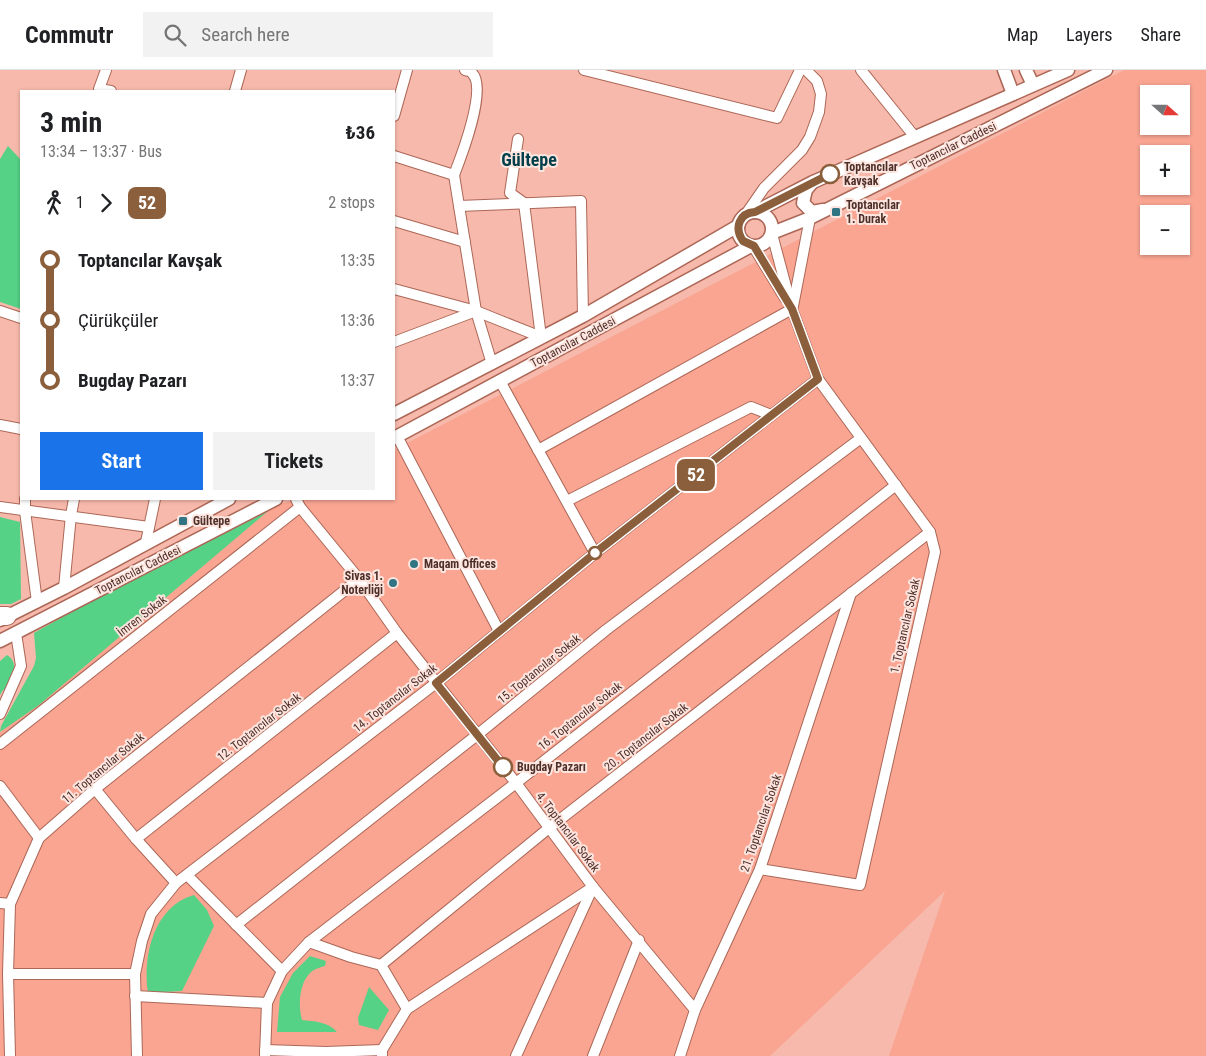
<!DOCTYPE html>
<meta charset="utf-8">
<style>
:root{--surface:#fff;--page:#f2f2f2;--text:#202124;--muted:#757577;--line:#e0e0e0;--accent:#1a73e8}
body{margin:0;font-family:"Roboto Condensed",sans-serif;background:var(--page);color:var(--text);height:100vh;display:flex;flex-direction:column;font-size:19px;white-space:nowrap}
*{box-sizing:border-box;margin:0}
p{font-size:16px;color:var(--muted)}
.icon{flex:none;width:28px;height:28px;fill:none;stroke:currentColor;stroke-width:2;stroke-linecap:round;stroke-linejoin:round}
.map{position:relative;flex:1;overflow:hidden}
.panel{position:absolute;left:20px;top:20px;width:375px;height:410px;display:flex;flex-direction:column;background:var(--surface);border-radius:0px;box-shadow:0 1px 4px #0004}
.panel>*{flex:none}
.badge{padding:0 10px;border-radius:8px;font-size:18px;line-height:32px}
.needle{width:32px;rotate:111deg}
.tools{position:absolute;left:1140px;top:15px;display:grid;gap:10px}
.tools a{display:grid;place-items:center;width:50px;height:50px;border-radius:0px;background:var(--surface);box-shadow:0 1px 4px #0004;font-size:25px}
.map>.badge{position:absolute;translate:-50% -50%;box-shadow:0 0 0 2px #fff}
.legs{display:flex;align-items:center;gap:8px;height:55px;padding:0 20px;font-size:16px}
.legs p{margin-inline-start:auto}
.overview{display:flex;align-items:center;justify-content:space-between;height:85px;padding:0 20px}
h1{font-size:28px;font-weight:700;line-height:38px}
.button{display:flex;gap:10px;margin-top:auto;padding:10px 20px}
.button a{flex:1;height:58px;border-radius:0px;background:var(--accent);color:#fff;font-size:20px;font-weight:700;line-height:58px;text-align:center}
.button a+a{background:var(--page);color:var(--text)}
ul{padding:0 20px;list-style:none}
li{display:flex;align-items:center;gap:18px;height:60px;font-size:19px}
li i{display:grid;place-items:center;width:8px;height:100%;margin:0 6px;background:currentColor}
li i::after{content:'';width:12px;height:12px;margin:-6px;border:4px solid;border-radius:50%;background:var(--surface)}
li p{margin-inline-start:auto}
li:first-child i{background:linear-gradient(#0000 50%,currentColor 0)}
li:last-child i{background:linear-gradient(currentColor 50%,#0000 0)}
header{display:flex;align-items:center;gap:30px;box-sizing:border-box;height:70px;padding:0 25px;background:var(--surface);border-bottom:1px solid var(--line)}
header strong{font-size:24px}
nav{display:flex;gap:28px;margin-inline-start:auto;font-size:18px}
.search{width:350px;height:45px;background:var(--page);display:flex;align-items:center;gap:12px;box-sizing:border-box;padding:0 18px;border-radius:0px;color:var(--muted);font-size:19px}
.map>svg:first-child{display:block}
.built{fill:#f9a592;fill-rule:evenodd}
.green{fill:#55d286}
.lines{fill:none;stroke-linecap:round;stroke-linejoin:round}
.minor-casing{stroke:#ac6757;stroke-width:12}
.tertiary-casing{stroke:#ac6757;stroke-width:15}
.trunk-casing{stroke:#ac6757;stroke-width:20}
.minor{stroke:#fff;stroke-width:10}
.tertiary{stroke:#fff;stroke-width:12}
.trunk{stroke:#fff;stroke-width:18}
.line-1-casing{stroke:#fff;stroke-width:11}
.line-1{stroke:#8b5e3c;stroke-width:8}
.stop-1-dot{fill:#fff;stroke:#8b5e3c;stroke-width:2.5}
.poi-dot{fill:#307584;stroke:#fde5df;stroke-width:2}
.labels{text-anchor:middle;stroke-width:4;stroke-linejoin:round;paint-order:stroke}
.street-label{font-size:12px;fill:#4e2f28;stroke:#fde5df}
.stop-label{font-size:12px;font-weight:bold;fill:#4e2f28;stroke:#fde5df;text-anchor:start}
.poi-label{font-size:12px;font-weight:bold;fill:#4e2f28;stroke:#fde5df;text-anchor:start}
.district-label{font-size:18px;font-weight:bold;fill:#003f4a;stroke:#fde5df}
</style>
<header>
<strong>Commutr</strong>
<div class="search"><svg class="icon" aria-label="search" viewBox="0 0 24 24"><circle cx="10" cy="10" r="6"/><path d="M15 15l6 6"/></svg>Search here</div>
<nav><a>Map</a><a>Layers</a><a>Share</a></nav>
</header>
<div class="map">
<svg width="1206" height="986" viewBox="0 0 1206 986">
<rect width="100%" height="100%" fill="#f7b9ab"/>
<path class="built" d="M1124,0H1206V986H889L945,821L770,986H0V662L274,436L297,429H394V380ZM1149,24H1181V56H1149ZM1149,84H1181V116H1149ZM1149,144H1181V176H1149Z"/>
<g class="green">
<polygon points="8,76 21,90 21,239 0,232 0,89"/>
<polygon points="274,436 39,635 0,662 1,656 34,596 36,588 34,563 118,516"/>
<polygon points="0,447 20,452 21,529 11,534 0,534"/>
<path d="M7,585C20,593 12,607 8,619L3,620L0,625V591Z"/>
<path d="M194,825L207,840L214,856L182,921L148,923C142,886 154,836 194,825Z"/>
<path d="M310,886L326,891L325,896C320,897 314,899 310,903C299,914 298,936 302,950C313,951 329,952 337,962H277L280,927L293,903Z"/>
<polygon points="369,917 389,940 378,960 359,955 358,948"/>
</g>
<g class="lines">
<g class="minor-casing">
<g id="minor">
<polyline points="106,0 99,19 111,21"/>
<polyline points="584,0 777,48 800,0"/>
<polyline points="861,0 915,67"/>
<polyline points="235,21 241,0"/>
<polyline points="394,46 407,0"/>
<polyline points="394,86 454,105 476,241 492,294"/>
<path d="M454,105C461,87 488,18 472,3C471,1 468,1 465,0"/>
<polyline points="459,136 581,131 583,246"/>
<polyline points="746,144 764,118 802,80 810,67 819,42 821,24 817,11 806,0"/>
<polyline points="394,151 465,172"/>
<polyline points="753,176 785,228"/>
<polyline points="394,219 476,241"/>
<polyline points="793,236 810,148"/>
<polyline points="0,241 21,248"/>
<polyline points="394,272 476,241 541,267 524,133 510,123 518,69"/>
<polyline points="500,311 595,483"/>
<polyline points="0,355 21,359"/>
<polyline points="397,366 499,561"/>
<polyline points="538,380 792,239"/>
<polyline points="25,429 25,441 37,532"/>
<polyline points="296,429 300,437 359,509 397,563 516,713 593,817 695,940"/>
<polyline points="567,431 751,337 771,345"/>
<polyline points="0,437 149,457"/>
<polyline points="146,472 155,429"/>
<polyline points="64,518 71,445 74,429"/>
<polyline points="0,644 21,596 16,563"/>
<polyline points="0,674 300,437"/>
<polyline points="0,716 39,768"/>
<polyline points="95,719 136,769 176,813"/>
<polyline points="136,769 397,563"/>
<polyline points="760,799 860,815 935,482 930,462 818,309 792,239 772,164"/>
<polyline points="187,805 282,901"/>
<polyline points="0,833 10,834"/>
<polyline points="236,855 477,665 606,560 861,368"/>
<polyline points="309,872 351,887 381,895 407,939"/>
<polyline points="381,895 549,758 930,462"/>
<polyline points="8,904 135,904"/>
<polyline points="135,926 267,933"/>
<polyline points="265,980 326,982 382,980"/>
<polyline points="10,986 8,904 10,834 39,768 95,719 359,509"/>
<polyline points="137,986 135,904 142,871 151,844 176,813 436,613 595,483 818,309"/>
<polyline points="265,986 267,933 282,901 309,872 516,713 896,415"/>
<polyline points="382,986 382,980 407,939 593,817"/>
<polyline points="516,986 593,817"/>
<polyline points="593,986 639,870"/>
<polyline points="680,986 695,940 760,799 851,523"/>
</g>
</g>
<g class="tertiary-casing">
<g id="tertiary">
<polyline points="1004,0 1013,24"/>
<polyline points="1026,0 1033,15"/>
<polyline points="811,114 806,120 803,133 812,142 823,140"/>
<circle cx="755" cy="159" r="17"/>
<polyline points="755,142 813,112 1068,0"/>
<polyline points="772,163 810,148 1106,0"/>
<polyline points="394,344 583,246 738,156"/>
<polyline points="394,368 751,176"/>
<polyline points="0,550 64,518 229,429"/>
<polyline points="0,571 276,429"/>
</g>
</g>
<g class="trunk-casing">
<polyline id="trunk" points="0,546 7,546"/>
</g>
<use href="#minor" class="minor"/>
<use href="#tertiary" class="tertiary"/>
<use href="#trunk" class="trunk"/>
</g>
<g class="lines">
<g class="line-1-casing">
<path id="line-1" d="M503,697L436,613L595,483L818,309L792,239L754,176L743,171C734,158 739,143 755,142L830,104"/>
</g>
<use href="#line-1" class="line-1"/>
</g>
<g class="stop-1-dot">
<circle cx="830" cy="104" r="9"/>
<circle cx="595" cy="483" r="6"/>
<circle cx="503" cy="697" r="9"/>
</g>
<g class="poi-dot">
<rect x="831" y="137" width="10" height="10" rx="2.5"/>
<rect x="178" y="446" width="10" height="10" rx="2.5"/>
<circle cx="414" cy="494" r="5"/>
<circle cx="393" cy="513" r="5"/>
</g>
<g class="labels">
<g class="street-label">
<text transform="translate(953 76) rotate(-26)" y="4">Toptancılar Caddesi</text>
<text transform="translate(573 272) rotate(-28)" y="4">Toptancılar Caddesi</text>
<text transform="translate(138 500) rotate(-27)" y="4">Toptancılar Caddesi</text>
<text transform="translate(142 546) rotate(-38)" y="4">İmren Sokak</text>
<text transform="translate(905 556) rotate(-77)" y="4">1. Toptancılar Sokak</text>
<text transform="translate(539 599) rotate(-39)" y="4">15. Toptancılar Sokak</text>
<text transform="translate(395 628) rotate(-38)" y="4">14. Toptancılar Sokak</text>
<text transform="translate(580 646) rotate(-38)" y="4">16. Toptancılar Sokak</text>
<text transform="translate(259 657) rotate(-38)" y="4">12. Toptancılar Sokak</text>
<text transform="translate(646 667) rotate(-38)" y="4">20. Toptancılar Sokak</text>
<text transform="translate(103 698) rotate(-40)" y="4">11. Toptancılar Sokak</text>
<text transform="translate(761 753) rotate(-71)" y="4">21. Toptancılar Sokak</text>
<text transform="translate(568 762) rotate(53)" y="4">4. Toptancılar Sokak</text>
</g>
<g class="stop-label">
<text x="844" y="101">Toptancılar<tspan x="844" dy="14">Kavşak</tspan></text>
<text x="517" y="701">Bugday Pazarı</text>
</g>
<g class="poi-label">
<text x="846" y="139">Toptancılar<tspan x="846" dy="14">1. Durak</tspan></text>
<text x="193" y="455">Gültepe</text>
<text x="424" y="498">Maqam Offices</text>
<text x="383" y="510" text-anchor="end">Sivas 1.<tspan x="383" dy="14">Noterliği</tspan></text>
</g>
<g class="district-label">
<text x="529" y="96">Gültepe</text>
</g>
</g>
</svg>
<div class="tools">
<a><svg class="needle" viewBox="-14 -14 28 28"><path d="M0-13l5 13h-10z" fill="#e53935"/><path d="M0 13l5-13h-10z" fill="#757577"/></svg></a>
<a>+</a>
<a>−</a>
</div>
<b class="badge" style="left:696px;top:405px;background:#8b5e3c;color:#fff">52</b>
<section class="panel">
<div class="overview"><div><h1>3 min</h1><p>13:34 – 13:37 · Bus</p></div><b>₺36</b></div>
<div class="legs"><svg class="icon" aria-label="walk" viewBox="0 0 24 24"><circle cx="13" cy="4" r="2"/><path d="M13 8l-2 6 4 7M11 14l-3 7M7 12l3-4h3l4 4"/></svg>1<svg class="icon" aria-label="forward" viewBox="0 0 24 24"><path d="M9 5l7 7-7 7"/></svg><b class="badge" style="background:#8b5e3c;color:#fff">52</b><p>2 stops</p></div>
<ul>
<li><i style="color:#8b5e3c"></i><b>Toptancılar Kavşak</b><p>13:35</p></li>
<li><i style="color:#8b5e3c"></i><span>Çürükçüler</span><p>13:36</p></li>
<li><i style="color:#8b5e3c"></i><b>Bugday Pazarı</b><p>13:37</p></li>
</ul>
<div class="button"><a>Start</a><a>Tickets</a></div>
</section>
</div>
